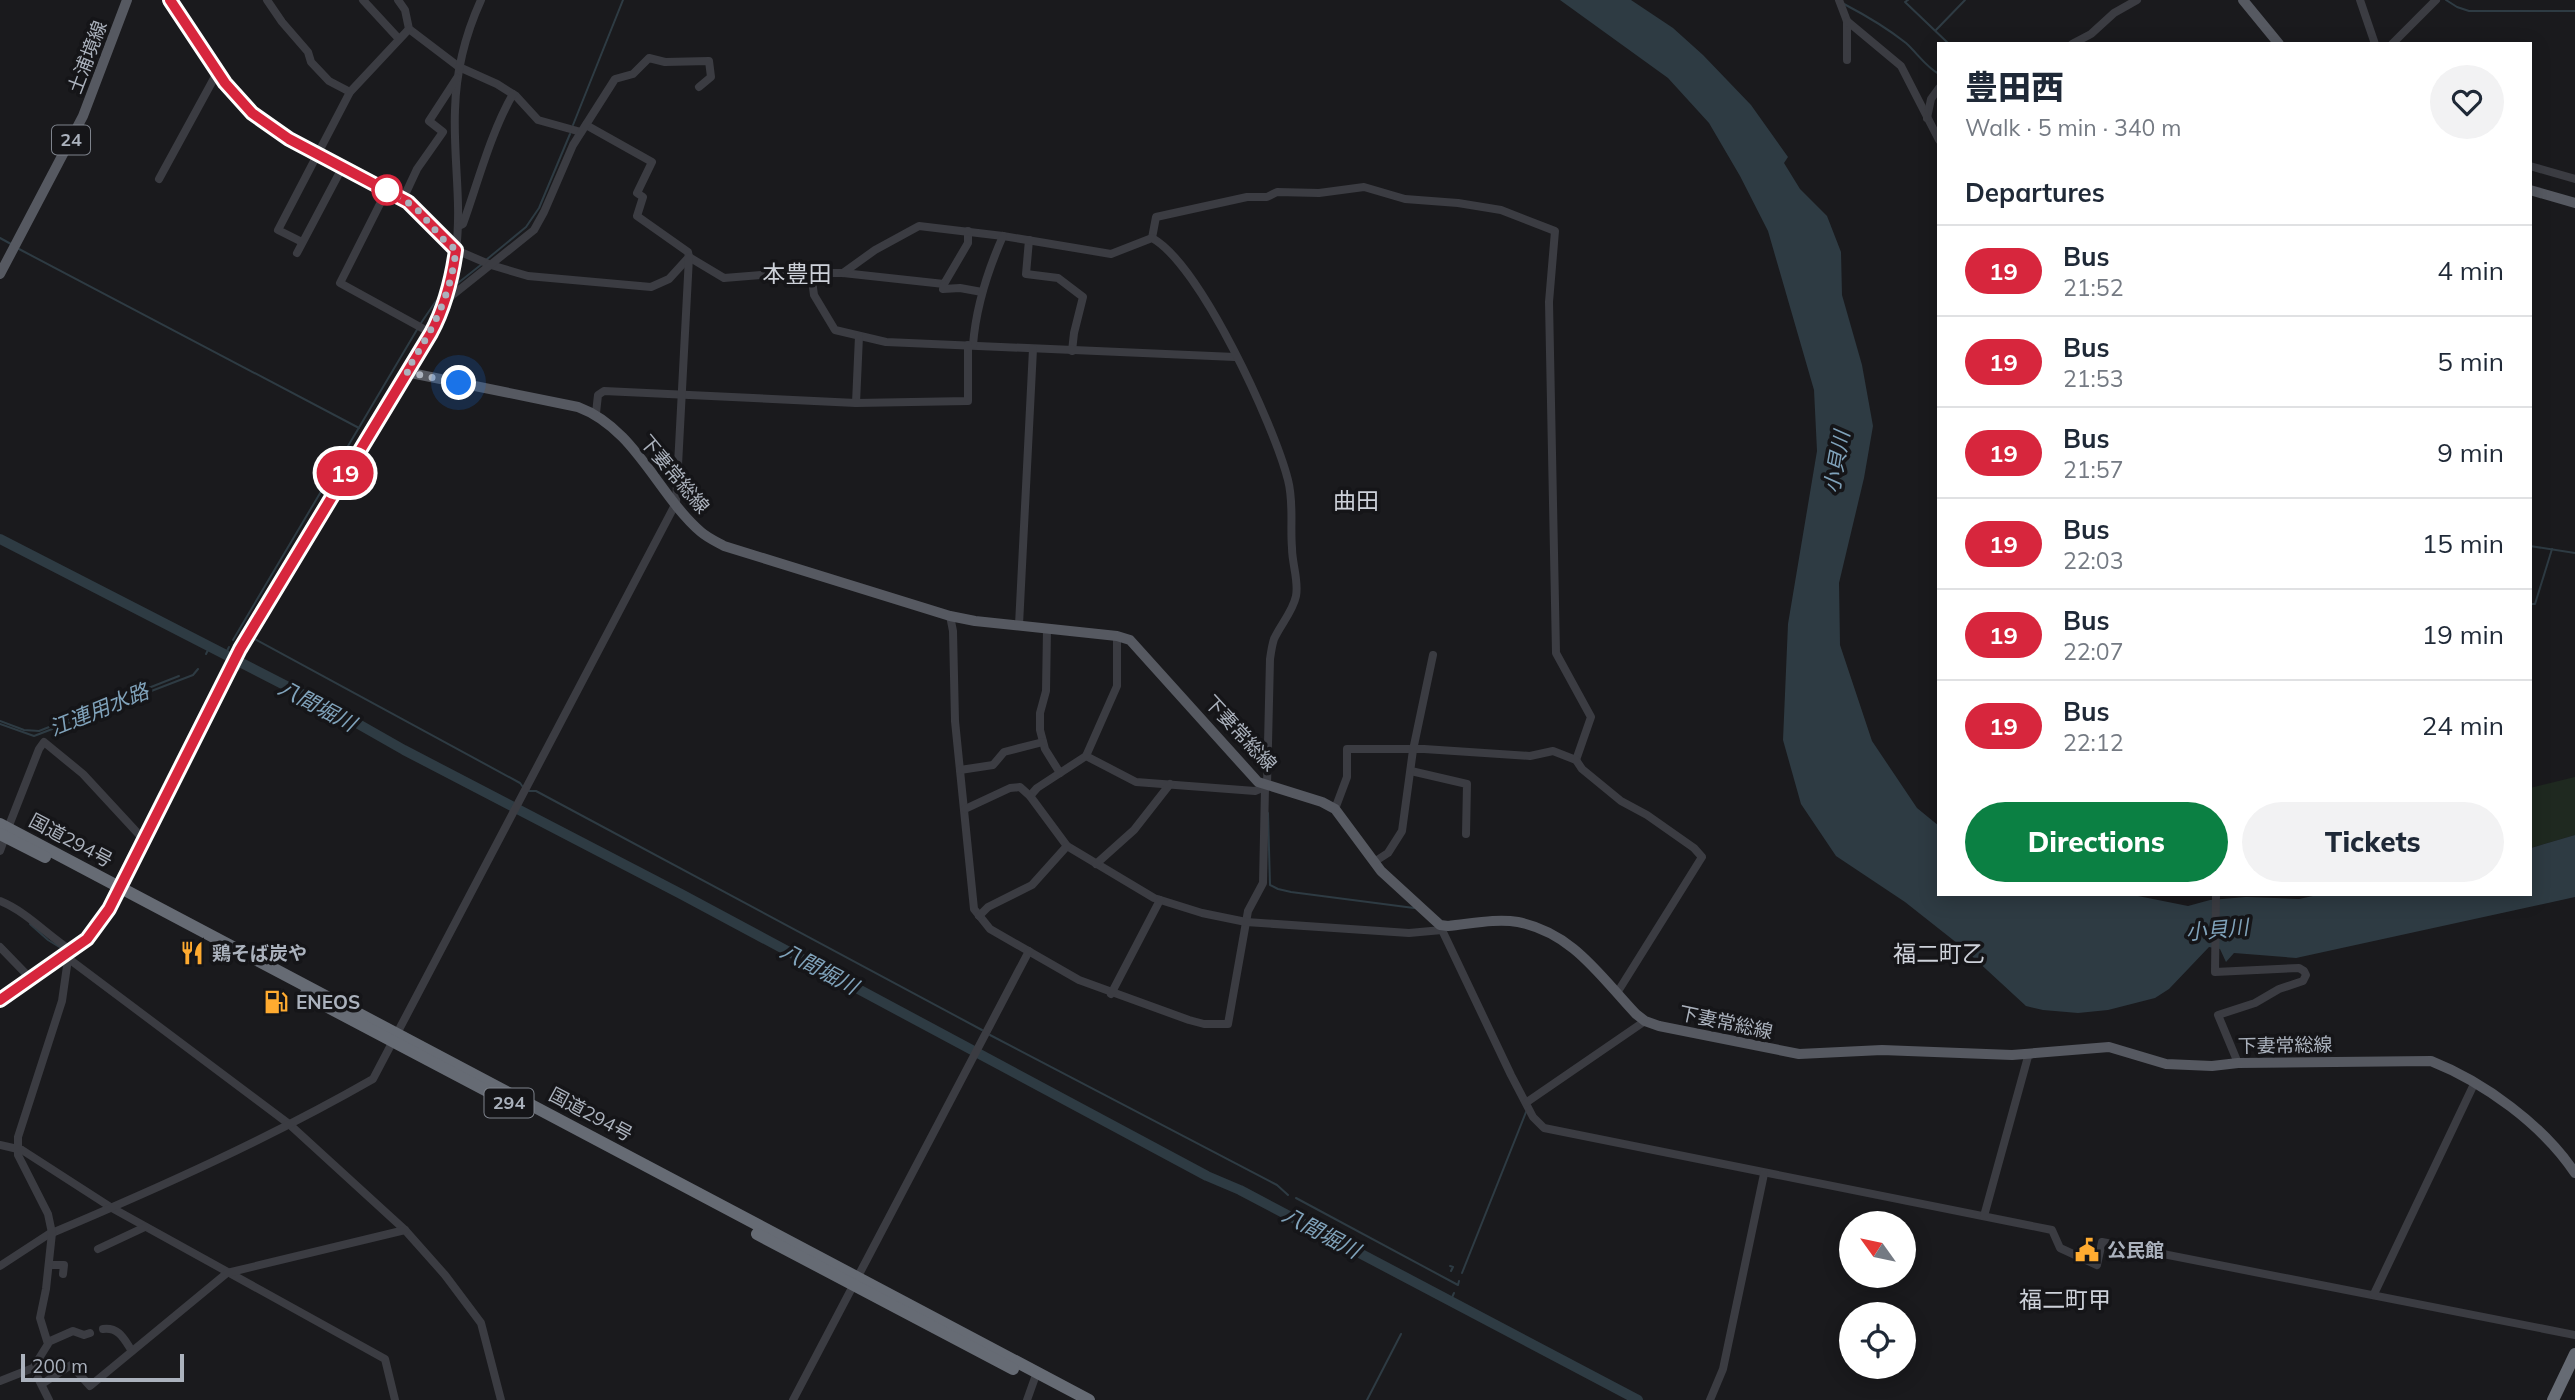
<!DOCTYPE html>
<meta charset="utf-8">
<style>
:root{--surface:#fff;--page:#f2f2f3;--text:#1f2937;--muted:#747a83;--line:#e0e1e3;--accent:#0b8043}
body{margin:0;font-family:Mulish,"Noto Sans JP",sans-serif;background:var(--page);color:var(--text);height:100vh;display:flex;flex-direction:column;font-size:26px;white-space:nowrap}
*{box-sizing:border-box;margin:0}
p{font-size:23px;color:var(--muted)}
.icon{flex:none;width:38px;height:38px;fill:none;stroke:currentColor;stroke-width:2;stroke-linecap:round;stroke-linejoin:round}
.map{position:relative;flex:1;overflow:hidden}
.drawer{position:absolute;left:1937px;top:42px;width:595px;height:854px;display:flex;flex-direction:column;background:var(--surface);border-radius:0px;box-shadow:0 4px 18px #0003}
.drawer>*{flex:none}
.badge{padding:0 14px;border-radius:23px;font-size:24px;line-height:46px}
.needle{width:46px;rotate:303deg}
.tools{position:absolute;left:1839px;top:1211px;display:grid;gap:14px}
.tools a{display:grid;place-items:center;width:77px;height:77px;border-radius:50%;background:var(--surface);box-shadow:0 4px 18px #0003;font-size:35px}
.scale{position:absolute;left:21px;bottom:18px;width:163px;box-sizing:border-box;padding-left:7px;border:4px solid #abb2bd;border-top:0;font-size:19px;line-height:24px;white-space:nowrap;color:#abb2bd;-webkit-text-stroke:5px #151518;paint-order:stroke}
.you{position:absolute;width:35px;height:35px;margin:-18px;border:5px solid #fff;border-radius:50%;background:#1a73e8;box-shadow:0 0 0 10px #1a73e833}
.map>.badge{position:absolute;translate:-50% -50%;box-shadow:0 0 0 4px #fff}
h2{padding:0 28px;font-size:26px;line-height:63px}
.round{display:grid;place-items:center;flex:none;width:74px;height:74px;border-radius:37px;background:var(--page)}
.summary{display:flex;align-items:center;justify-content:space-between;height:119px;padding:0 28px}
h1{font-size:33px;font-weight:800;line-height:52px}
.primary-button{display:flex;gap:14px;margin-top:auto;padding:14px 28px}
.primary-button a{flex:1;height:80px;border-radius:42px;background:var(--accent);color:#fff;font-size:28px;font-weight:800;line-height:80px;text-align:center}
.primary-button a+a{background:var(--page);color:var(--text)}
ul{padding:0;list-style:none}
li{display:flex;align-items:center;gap:21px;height:91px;padding:0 28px;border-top:2px solid var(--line)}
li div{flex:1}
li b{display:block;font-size:26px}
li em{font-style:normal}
li .badge{min-width:77px;font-weight:700;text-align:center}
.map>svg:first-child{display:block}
.green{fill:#1f2920}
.water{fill:#2e3b43}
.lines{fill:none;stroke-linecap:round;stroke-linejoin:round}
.stream{stroke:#2e3b43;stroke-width:2}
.river{stroke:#2e3b43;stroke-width:10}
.minor{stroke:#3b3c42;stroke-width:8}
.major{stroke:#565961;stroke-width:10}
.highway{stroke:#666b74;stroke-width:12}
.line-casing{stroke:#fff;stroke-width:16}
.line{stroke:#d7263d;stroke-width:10}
.walk{stroke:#abb2bd;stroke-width:7;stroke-dasharray:0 12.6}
.stop-dot{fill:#fff;stroke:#d7263d;stroke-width:3.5}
.labels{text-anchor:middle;stroke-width:7;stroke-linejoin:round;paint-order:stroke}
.shield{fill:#151518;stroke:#7e838c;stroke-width:2}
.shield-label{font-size:18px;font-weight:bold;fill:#abb2bd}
.street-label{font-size:19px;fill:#abb2bd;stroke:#151518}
.poi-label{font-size:19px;font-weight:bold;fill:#abb2bd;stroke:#151518;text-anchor:start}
.water-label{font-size:21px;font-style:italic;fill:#80a3bb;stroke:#151518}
.quarter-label{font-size:23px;fill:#cdd1d9;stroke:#151518}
</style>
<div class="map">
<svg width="2575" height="1400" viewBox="0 0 2575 1400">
<rect width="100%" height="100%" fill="#1a1a1d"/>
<polygon class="green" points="2575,777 2575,835 2531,848 2530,788"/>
<polygon class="water" points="1560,0 1631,0 1673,28 1703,55 1751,105 1788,157 1784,163 1800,189 1827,216 1841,252 1842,295 1862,365 1873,426 1864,478 1839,583 1840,645 1872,741 1917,808 1939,826 1939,894 2128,894 2188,906 2210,900 2246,897 2299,899 2322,894 2530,894 2531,848 2575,835 2575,897 2296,958 2234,953 2226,962 2220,949 2209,947 2169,989 2155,998 2108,1010 2078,1013 2043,1010 2026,1006 1962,947 1905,902 1836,856 1801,804 1783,740 1788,624 1817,451 1814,390 1768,231 1740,176 1709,123 1668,78"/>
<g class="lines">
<g class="stream">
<polyline points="1908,0 1905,2 1949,44"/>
<polyline points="2446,0 2457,7 2469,11 2575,11"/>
<path d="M1844,4C1865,15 1887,28 1906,43C1917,53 1926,67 1939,74"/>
<polyline points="1936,30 1965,0"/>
<polyline points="573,125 623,0"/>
<polyline points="0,238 11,244"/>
<polyline points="19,249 359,428"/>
<polyline points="486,260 526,227 539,208 570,134"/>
<polyline points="458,283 482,264"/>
<polyline points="421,323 436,301"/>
<polyline points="2530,546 2575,553"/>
<polyline points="2530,604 2535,604 2552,549"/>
<polyline points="253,638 520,783 523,787"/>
<polyline points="233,640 418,328"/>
<polyline points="206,654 210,646"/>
<polyline points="225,655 229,647"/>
<polyline points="238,670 242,664"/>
<polyline points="0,721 24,730 39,731 179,676"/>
<polyline points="0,724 34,736 193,675 198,669"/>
<polyline points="529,791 536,791 982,1030"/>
<polyline points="1268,813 1270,885 1278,889 1291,892 1414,908"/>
<polyline points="30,924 48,940 61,948"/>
<polyline points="990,1035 1277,1185 1288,1195"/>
<polyline points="1296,1198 1458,1285 1459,1281"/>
<polyline points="1450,1266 1453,1267 1451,1271"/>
<polyline points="1462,1273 1526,1112"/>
<polyline points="1450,1302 1454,1293"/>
<polyline points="1367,1400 1401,1334"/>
</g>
<polyline class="river" points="0,539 339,713 404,750 681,894 1207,1176 1240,1190 1638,1400"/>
<g class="minor">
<polyline points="267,0 282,22 308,52 311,62 329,81 350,92"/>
<polyline points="363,0 399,39"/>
<polyline points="398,0 405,10 409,29 459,67 497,84 516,96 538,120 581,132"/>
<path d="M481,0C465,35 456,71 455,110C453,157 462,203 456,250L491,265L528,276L651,287L669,279L689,257"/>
<polyline points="1839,0 1847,21 1847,60"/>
<polyline points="2360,0 2375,44"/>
<polyline points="1847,21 1901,66 1939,140"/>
<polyline points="2072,44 2091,34 2114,13 2137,0"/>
<polyline points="2392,44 2436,0"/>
<polyline points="1927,118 1931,99 1939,88"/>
<polyline points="586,125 652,162 637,193 643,197 637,216 688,252 689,257 724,278 787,273 843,273 944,284 968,243 968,231"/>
<polyline points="2530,166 2575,179"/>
<polyline points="159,179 218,71"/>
<polyline points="387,190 340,283 431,333"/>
<polyline points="403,199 417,169 443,132 429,121 457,78"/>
<path d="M459,226L463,224C478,182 491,132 513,94"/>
<polyline points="1152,238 1156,217 1247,197 1267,197 1277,192 1319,193 1364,187 1405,199 1458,203 1501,210 1555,231 1549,302 1556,653 1591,717 1576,760"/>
<polyline points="1029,240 1026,274 1058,278 1083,297 1074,333 1072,351"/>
<polyline points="302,242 278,230 350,92 409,29"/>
<polyline points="297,253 342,168"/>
<polyline points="811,273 814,295 835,330 886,342 1235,357"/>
<path d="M843,273L875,250L919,226L1003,236L1111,254L1152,238C1200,264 1274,425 1288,480C1294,503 1290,525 1292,548C1292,564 1299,581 1296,596C1293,611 1281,624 1274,639C1272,645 1271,652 1270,659L1267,786L1255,791L1136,782L1086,756"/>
<polyline points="944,285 943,289 960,288 982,292"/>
<polyline points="444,302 534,230 544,212 573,145 615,79 633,74 649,58 665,62 709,61 711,77 699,87"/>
<path d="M973,345C976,306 987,272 1003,236"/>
<polyline points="856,403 859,336"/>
<polyline points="596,413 598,395 604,391 856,403 968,401 968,345"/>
<polyline points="950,616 953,631 955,721 974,909 990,929 1079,980 1189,1020 1204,1024 1228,1024 1248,911 1263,883 1265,788"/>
<polyline points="1019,625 1033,349"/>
<polyline points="1047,629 1046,691 1040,713 1040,730 1045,749 1060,773"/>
<polyline points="960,770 993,765 1004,752 1043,742"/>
<polyline points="1411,771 1467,784 1466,834"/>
<polyline points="1030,796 1037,788 1086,756 1117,686 1117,636"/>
<polyline points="965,809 1010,788 1020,787 1030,796 1067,846 1154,898 1202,913 1246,922 1409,933 1442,930"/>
<polyline points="1335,809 1347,777 1347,749 1424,749 1530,756 1553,751 1576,760 1582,769 1621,801 1647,815 1694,848 1702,857 1617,993"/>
<polyline points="8,828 39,749 44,742 83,774 145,841"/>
<polyline points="0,851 5,837"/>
<polyline points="1374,862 1388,853 1402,831 1413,750 1433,655"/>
<polyline points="1096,864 1134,830 1170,784"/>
<polyline points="2216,894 2215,972 2299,968 2304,971 2306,975 2303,981 2279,989 2255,1003 2218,1015 2238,1063"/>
<path d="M0,901C27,912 47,935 72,951"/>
<polyline points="979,916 988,907 1032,885 1067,846"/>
<polyline points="1443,926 1442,930 1511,1075 1533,1117 1544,1128 2052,1230 2060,1248 2097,1265 2102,1242 2575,1335"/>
<polyline points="0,947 31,979"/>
<polyline points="65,956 289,1124 405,1230 445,1275 481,1323 501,1400"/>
<polyline points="1111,994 1160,900"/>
<polyline points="0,1001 87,939 109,909 240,649 406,372"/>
<polyline points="1527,1102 1645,1021"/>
<polyline points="0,1145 22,1150 112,1208 385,1359 395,1400"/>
<polyline points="1984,1216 2029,1053"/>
<path d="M52,1233C161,1187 270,1138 373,1079L676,503L689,257"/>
<polyline points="98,1249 145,1227"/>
<polyline points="50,1265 64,1265 63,1274"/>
<polyline points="0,1266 52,1232"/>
<polyline points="2374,1294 2475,1082"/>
<path d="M103,1329C119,1327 124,1339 132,1351"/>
<polyline points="48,1342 73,1331 84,1335 90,1333"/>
<polyline points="33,1368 49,1400"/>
<polyline points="0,1381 33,1368 48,1344 40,1318 46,1289 52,1233 48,1214 18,1155 18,1137 62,1001 68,959"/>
<polyline points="42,1384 71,1365 90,1386 227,1273 405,1230"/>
<polyline points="793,1400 1029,951"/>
<polyline points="1027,1400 1037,1372"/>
<polyline points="1710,1400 1723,1369 1764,1174"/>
</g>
<g class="major">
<path d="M170,0L225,83L252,113L289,139L408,202L456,250C450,299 432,330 406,372L578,407C635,428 658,495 701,532C708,538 717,542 724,546L950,616L975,621L1117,636L1130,640L1258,782L1322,802L1335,809L1381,871L1440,925L1448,926C1470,924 1496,918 1518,922C1573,933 1600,976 1636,1014L1645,1021L1659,1026L1799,1054L1882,1050L2012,1055L2109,1047L2166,1064L2212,1066L2238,1063L2431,1061C2484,1082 2543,1125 2575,1173"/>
<polyline points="2243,0 2279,44"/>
<polyline points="2530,190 2575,203"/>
<polyline points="0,274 83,116 127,0"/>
</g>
<g class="highway">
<polyline points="0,824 1089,1400"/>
<polyline points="0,834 45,857"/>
<polyline points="305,995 506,1101"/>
<polyline points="757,1234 1013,1369"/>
<polyline points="2553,1400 2575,1354"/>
</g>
</g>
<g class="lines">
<g class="line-casing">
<path id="line" d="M0,1000L87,939L109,909L240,649L431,333C445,307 452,279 456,250L408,202L289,139L252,113L225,83L170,0"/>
</g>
<use href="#line" class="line"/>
<path class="walk" d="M387,190L415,207L444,240L456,250C450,299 432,330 406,372L459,383"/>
</g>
<defs>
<g id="restaurant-bare" transform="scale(1.89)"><path d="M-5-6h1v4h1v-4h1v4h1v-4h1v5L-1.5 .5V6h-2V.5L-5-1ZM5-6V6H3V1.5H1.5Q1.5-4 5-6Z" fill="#ffab30" stroke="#151518" stroke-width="2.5" paint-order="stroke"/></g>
<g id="fuel-bare" transform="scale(1.89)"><path d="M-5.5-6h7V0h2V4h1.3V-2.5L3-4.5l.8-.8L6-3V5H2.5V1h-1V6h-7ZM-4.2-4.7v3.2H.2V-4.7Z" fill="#ffab30" stroke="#151518" stroke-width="2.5" paint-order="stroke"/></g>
<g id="civic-bare" transform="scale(1.89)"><path d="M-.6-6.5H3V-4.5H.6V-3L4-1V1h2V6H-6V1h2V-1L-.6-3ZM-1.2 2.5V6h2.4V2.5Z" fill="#ffab30" stroke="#151518" stroke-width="2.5" paint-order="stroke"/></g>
</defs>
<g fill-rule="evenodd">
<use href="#restaurant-bare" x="192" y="953"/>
<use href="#fuel-bare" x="276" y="1002"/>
<use href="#civic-bare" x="2087" y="1250"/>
</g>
<circle class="stop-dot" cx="387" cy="190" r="14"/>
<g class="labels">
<g class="shield">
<rect x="52" y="125.5" width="38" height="29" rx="5"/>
<rect x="484.5" y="1088.5" width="49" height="29" rx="5"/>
</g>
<g class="shield-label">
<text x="71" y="146">24</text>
<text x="509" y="1109">294</text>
</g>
<g class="street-label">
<text transform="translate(87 57) rotate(-69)" y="7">土浦境線</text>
<text transform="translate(675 474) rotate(50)" y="7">下妻常総線</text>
<text transform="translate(1241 733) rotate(47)" y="7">下妻常総線</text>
<text transform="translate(71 840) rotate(28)" y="7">国道294号</text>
<text transform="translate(1726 1022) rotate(12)" y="7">下妻常総線</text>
<text transform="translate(2285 1045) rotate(-1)" y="7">下妻常総線</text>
<text transform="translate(591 1114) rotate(28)" y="7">国道294号</text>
</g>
<g class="poi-label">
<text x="212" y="960">鶏そば炭や</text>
<text x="296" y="1009">ENEOS</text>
<text x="2107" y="1257">公民館</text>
</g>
<g class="water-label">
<text transform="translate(1837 462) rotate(-80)" y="7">小貝川</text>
<text transform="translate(317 706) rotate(28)" y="7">八間堀川</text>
<text transform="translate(99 710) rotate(-22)" y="7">江連用水路</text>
<text transform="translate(2217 930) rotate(-5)" y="7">小貝川</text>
<text transform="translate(819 969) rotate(28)" y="7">八間堀川</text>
<text transform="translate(1321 1233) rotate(28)" y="7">八間堀川</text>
</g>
<g class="quarter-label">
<text x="797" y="282">本豊田</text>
<text x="1356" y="509">曲田</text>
<text x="1939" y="962">福二町乙</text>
<text x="2065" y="1308">福二町甲</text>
</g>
</g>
</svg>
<div class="tools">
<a><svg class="needle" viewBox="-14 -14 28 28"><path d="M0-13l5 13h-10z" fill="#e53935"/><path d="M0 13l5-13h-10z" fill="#747a83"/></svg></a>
<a><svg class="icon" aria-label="locate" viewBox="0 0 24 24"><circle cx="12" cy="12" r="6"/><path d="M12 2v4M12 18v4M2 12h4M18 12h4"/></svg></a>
</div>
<div class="scale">200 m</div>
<div class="you" style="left:459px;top:383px"></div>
<b class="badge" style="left:345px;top:473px;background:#d7263d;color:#fff">19</b>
<section class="drawer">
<div class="summary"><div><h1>豊田西</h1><p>Walk · 5 min · 340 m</p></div><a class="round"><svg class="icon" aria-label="heart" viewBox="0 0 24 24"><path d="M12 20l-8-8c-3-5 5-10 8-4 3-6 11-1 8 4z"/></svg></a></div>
<h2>Departures</h2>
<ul>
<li><span class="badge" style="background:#d7263d;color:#fff">19</span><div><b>Bus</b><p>21:52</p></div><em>4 min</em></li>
<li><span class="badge" style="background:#d7263d;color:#fff">19</span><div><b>Bus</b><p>21:53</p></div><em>5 min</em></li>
<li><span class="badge" style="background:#d7263d;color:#fff">19</span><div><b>Bus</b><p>21:57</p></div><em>9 min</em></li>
<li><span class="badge" style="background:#d7263d;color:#fff">19</span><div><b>Bus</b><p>22:03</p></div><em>15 min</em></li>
<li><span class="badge" style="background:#d7263d;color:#fff">19</span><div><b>Bus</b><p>22:07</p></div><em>19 min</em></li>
<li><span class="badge" style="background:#d7263d;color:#fff">19</span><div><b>Bus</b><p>22:12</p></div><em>24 min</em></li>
</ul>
<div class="primary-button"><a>Directions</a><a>Tickets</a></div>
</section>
</div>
